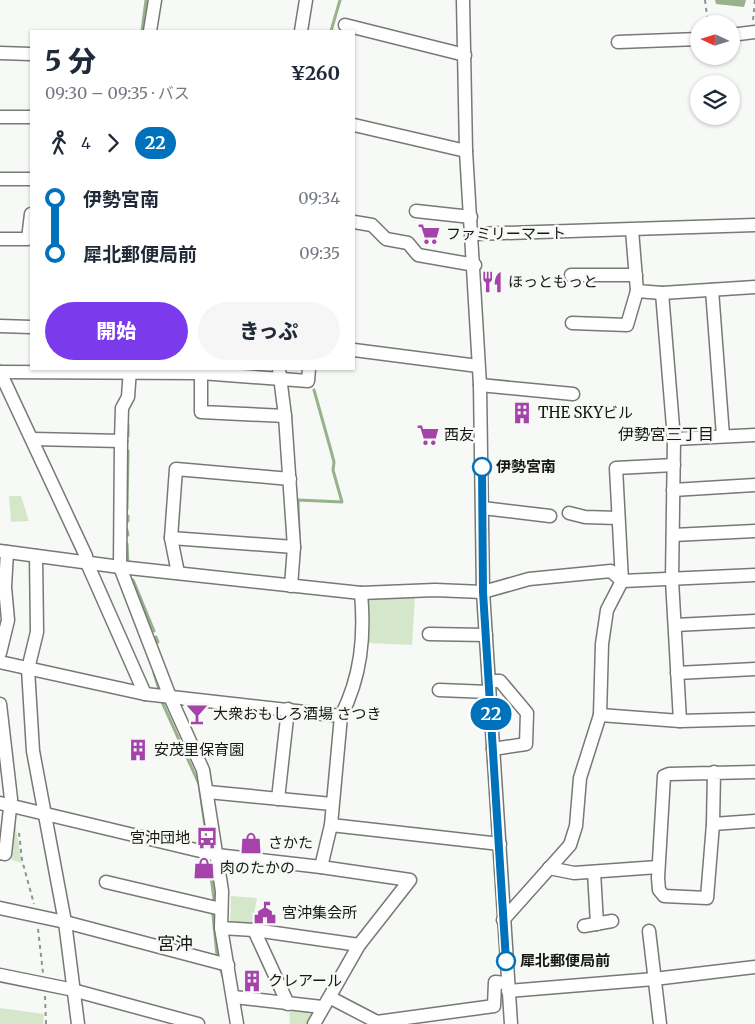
<!DOCTYPE html>
<html lang="ja">
<meta charset="utf-8">
<style>
:root{--surface:#fff;--page:#f6f6f7;--text:#1f2937;--muted:#747a83;--accent:#7c3aed}
body{margin:0;font-family:Merriweather,"Noto Sans JP",serif;background:var(--page);color:var(--text);height:100vh;display:flex;flex-direction:column;font-size:19px;white-space:nowrap}
*{box-sizing:border-box;margin:0}
p{font-size:16px;color:var(--muted)}
.icon{flex:none;width:28px;height:28px;fill:none;stroke:currentColor;stroke-width:2;stroke-linecap:round;stroke-linejoin:round}
.map{position:relative;flex:1;overflow:hidden}
.side{position:absolute;left:30px;top:30px;width:325px;height:340px;display:flex;flex-direction:column;background:var(--surface);border-radius:0px;box-shadow:0 1px 4px #0004}
.side>*{flex:none}
.badge{padding:0 10px;border-radius:16px;font-size:18px;line-height:32px}
.needle{width:32px;rotate:274deg}
.fabs{position:absolute;left:690px;top:15px;display:grid;gap:10px}
.fabs a{display:grid;place-items:center;width:50px;height:50px;border-radius:50%;background:var(--surface);box-shadow:0 1px 4px #0004;font-size:25px}
.map>.badge{position:absolute;translate:-50% -50%;box-shadow:0 0 0 2px #fff}
.legs{display:flex;align-items:center;gap:8px;height:55px;padding:0 15px;font-size:16px}
.legs p{margin-inline-start:auto}
.head{display:flex;align-items:center;justify-content:space-between;height:85px;padding:0 15px}
h1{font-size:28px;font-weight:800;line-height:38px}
.button{display:flex;gap:10px;margin-top:auto;padding:10px 15px}
.button a{flex:1;height:58px;border-radius:30px;background:var(--accent);color:#fff;font-size:20px;font-weight:800;line-height:58px;text-align:center}
.button a+a{background:var(--page);color:var(--text)}
ul{padding:0 15px;list-style:none}
li{display:flex;align-items:center;gap:18px;height:55px;font-size:19px}
li i{display:grid;place-items:center;width:8px;height:100%;margin:0 6px;background:currentColor}
li i::after{content:'';width:12px;height:12px;margin:-6px;border:4px solid;border-radius:50%;background:var(--surface)}
li p{margin-inline-start:auto}
li:first-child i{background:linear-gradient(#0000 50%,currentColor 0)}
li:last-child i{background:linear-gradient(currentColor 50%,#0000 0)}
.map>svg:first-child{display:block}
.green{fill:#d4e7cb}
.water{fill:#98b28b}
.lines{fill:none;stroke-linecap:round;stroke-linejoin:round}
.stream{stroke:#98b28b;stroke-width:3}
.minor-casing{stroke:#777976;stroke-width:15}
.path{stroke:#919390;stroke-width:2;stroke-dasharray:4 4;stroke-linecap:butt}
.minor{stroke:#fff;stroke-width:12}
.line-1-casing{stroke:#fff;stroke-width:11}
.line-1{stroke:#0072bc;stroke-width:8}
.stop-1-dot{fill:#fff;stroke:#0072bc;stroke-width:2.5}
.labels{text-anchor:middle;stroke-width:5;stroke-linejoin:round;paint-order:stroke}
.poi-label{font-size:15px;fill:#171816;stroke:#f6f9f5;text-anchor:start}
.stop-label{font-size:15px;font-weight:bold;fill:#171816;stroke:#f6f9f5;text-anchor:start}
.neighbourhood-label{font-size:16px;fill:#171816;stroke:#f6f9f5}
.quarter-label{font-size:18px;fill:#171816;stroke:#f6f9f5}
</style>
<div class="map">
<svg width="755" height="1024" viewBox="0 0 755 1024">
<rect width="100%" height="100%" fill="#f6f9f5"/>
<g class="green">
<polygon points="9,496 21,496 29,521 11,522"/>
<polygon points="415,596 412,645 368,643 366,598"/>
<polygon points="15,823 22,863 12,860"/>
<polygon points="231,896 257,898 252,926 230,924"/>
<polygon points="289,1007 312,1009 313,1014 310,1024 290,1024"/>
<polygon points="0,1008 44,1014 43,1024 0,1024"/>
</g>
<polygon class="water" points="715,0 746,0 744,7 716,4"/>
<g class="lines">
<g class="stream">
<polyline points="142,31 146,0"/>
<polyline points="331,31 340,0"/>
<polyline points="128,436 128,425"/>
<polyline points="127,509 128,451"/>
<polyline points="128,516 128,521"/>
<polyline points="127,530 128,535"/>
<polyline points="299,535 298,500 342,502 333,470 334,462 330,447 314,390"/>
<polyline points="127,544 128,564"/>
<polyline points="133,580 154,631"/>
<polyline points="156,637 158,642"/>
<polyline points="154,673 159,689"/>
<polyline points="162,702 199,784 208,847"/>
<polyline points="209,861 214,899"/>
<polyline points="213,915 217,955"/>
<polyline points="221,970 223,977"/>
</g>
<g class="minor-casing">
<g id="minor">
<polyline points="463,0 466,151 480,385 483,592 511,1024"/>
<polyline points="345,25 465,55"/>
<polyline points="150,31 155,0"/>
<polyline points="301,31 306,0"/>
<polyline points="731,35 755,32"/>
<polyline points="618,42 699,39"/>
<polyline points="0,53 31,54"/>
<polyline points="0,117 31,117"/>
<polyline points="354,125 466,151"/>
<polyline points="0,179 31,179"/>
<polyline points="416,211 471,217"/>
<polyline points="354,222 372,225 386,239 408,243 418,255 475,265"/>
<polyline points="632,230 637,291 662,293 755,287"/>
<polyline points="473,234 755,225"/>
<polyline points="0,239 28,239 31,214"/>
<polyline points="571,275 636,275"/>
<polyline points="712,290 723,436"/>
<polyline points="662,293 674,439 672,580 680,721"/>
<polyline points="572,323 627,325 637,291"/>
<polyline points="0,326 31,327"/>
<polyline points="354,350 478,366"/>
<polyline points="130,369 128,397 122,408 121,441 120,567 170,697 203,770 222,891 221,928 237,1024"/>
<polyline points="279,369 285,416 294,547 291,586"/>
<polyline points="0,372 86,556 87,563 145,694"/>
<polyline points="0,372 201,373 308,381 309,369"/>
<polyline points="201,373 201,412 285,416"/>
<polyline points="480,385 573,394"/>
<polyline points="33,439 121,441"/>
<polyline points="674,439 755,435"/>
<polyline points="673,490 755,485"/>
<polyline points="483,508 550,516"/>
<polyline points="569,513 585,517 618,518"/>
<polyline points="673,535 755,531"/>
<polyline points="171,538 294,547"/>
<polyline points="0,551 120,567 361,593 435,590 483,592 529,579 611,571 622,581 755,575"/>
<polyline points="36,556 37,632 28,669 33,751 65,922 78,1024"/>
<polyline points="178,573 171,538 176,469 290,479"/>
<polyline points="675,625 755,621"/>
<polyline points="429,634 486,635"/>
<polyline points="0,653 8,620 5,587 7,552"/>
<polyline points="0,662 145,694 341,716"/>
<polyline points="677,673 755,669"/>
<polyline points="489,681 500,681 527,713 526,744 493,749"/>
<polyline points="439,690 489,692"/>
<polyline points="0,704 11,799 5,854 0,853"/>
<polyline points="600,715 680,721 755,719"/>
<polyline points="714,772 713,824 707,898 664,896 659,890 658,878 664,776 669,774 755,772"/>
<polyline points="208,792 332,804"/>
<polyline points="278,799 288,709"/>
<polyline points="0,803 217,855 321,867 410,880 359,945 314,1024"/>
<polyline points="713,824 755,821"/>
<polyline points="331,825 500,844"/>
<path d="M321,867L331,825L341,716C361,677 365,637 361,593"/>
<polyline points="549,868 574,873 658,867"/>
<polyline points="594,872 597,924"/>
<polyline points="106,882 221,909"/>
<polyline points="0,908 65,922 228,965"/>
<polyline points="503,920 570,845 576,826 580,778 600,715 602,644 607,610 622,581 616,468 674,465"/>
<polyline points="584,926 612,921"/>
<polyline points="221,928 254,930 359,945"/>
<polyline points="254,930 288,1004"/>
<polyline points="649,931 660,1024"/>
<polyline points="0,975 69,989 198,1024"/>
<polyline points="508,991 654,979 755,967"/>
<polyline points="234,997 322,1007"/>
<polyline points="331,998 377,1022 494,1006 495,982 507,983"/>
</g>
</g>
<g class="path">
<polyline points="705,0 708,24"/>
<polyline points="753,20 755,0"/>
<polyline points="19,833 22,860 34,904"/>
<polyline points="38,929 43,973"/>
<polyline points="45,996 46,1024"/>
</g>
<use href="#minor" class="minor"/>
</g>
<g class="lines">
<g class="line-1-casing">
<polyline id="line-1" points="482,467 483,592 506,961"/>
</g>
<use href="#line-1" class="line-1"/>
</g>
<defs>
<g id="supermarket-bare" transform="scale(1.725)"><path d="M-6-5.5h2.5l.6 2H6L4.5 2H-2.5L-4.4-4H-6ZM-1.5 3.2a1.3 1.3 0 1 0 .1 0ZM3 3.2a1.3 1.3 0 1 0 .1 0Z" fill="#a543aa" stroke="#f6f9f5" stroke-width="2.5" paint-order="stroke"/></g>
<g id="restaurant-bare" transform="scale(1.725)"><path d="M-5-6h1v4h1v-4h1v4h1v-4h1v5L-1.5 .5V6h-2V.5L-5-1ZM5-6V6H3V1.5H1.5Q1.5-4 5-6Z" fill="#a543aa" stroke="#f6f9f5" stroke-width="2.5" paint-order="stroke"/></g>
<g id="building-bare" transform="scale(1.725)"><path d="M-4-6H4V6H1V3H-1V6H-4ZM-2.5-4.3h1.7v1.8h-1.7ZM.8-4.3h1.7v1.8H.8ZM-2.5-1h1.7V.8h-1.7ZM.8-1h1.7V.8H.8Z" fill="#a543aa" stroke="#f6f9f5" stroke-width="2.5" paint-order="stroke"/></g>
<g id="bar-bare" transform="scale(1.725)"><path d="M-6-5H6L.8 .8V4.5H3.5V6h-7V4.5H-.8V.8Z" fill="#a543aa" stroke="#f6f9f5" stroke-width="2.5" paint-order="stroke"/></g>
<g id="bus-bare" transform="scale(1.725)"><path d="M-5-6H5V4H4V6H2V4H-2V6H-4V4H-5ZM-3.5-4V0h7V-4ZM-3.5 1.2v1.5H-2V1.2ZM2 1.2v1.5H3.5V1.2Z" fill="#a543aa" stroke="#f6f9f5" stroke-width="2.5" paint-order="stroke"/></g>
<g id="shop-bare" transform="scale(1.725)"><path d="M-5-2.5h2.3a2.7 3.5 0 0 1 5.4 0H5L5.5 6h-11ZM-1.5-2.5h3a1.5 2.3 0 0 0-3 0Z" fill="#a543aa" stroke="#f6f9f5" stroke-width="2.5" paint-order="stroke"/></g>
<g id="civic-bare" transform="scale(1.725)"><path d="M-.6-6.5H3V-4.5H.6V-3L4-1V1h2V6H-6V1h2V-1L-.6-3ZM-1.2 2.5V6h2.4V2.5Z" fill="#a543aa" stroke="#f6f9f5" stroke-width="2.5" paint-order="stroke"/></g>
</defs>
<g fill-rule="evenodd">
<use href="#supermarket-bare" x="429" y="234"/>
<use href="#restaurant-bare" x="492" y="282"/>
<use href="#building-bare" x="522" y="413"/>
<use href="#supermarket-bare" x="428" y="435"/>
<use href="#bar-bare" x="197" y="714"/>
<use href="#building-bare" x="138" y="750"/>
<use href="#bus-bare" x="207" y="838"/>
<use href="#shop-bare" x="251" y="843"/>
<use href="#shop-bare" x="204" y="868"/>
<use href="#civic-bare" x="265" y="913"/>
<use href="#building-bare" x="252" y="981"/>
</g>
<g class="stop-1-dot">
<circle cx="482" cy="467" r="9"/>
<circle cx="506" cy="961" r="9"/>
</g>
<g class="labels">
<g class="poi-label">
<text x="446" y="239">ファミリーマート</text>
<text x="508" y="287">ほっともっと</text>
<text x="538" y="418">THE SKYビル</text>
<text x="444" y="440">西友</text>
<text x="213" y="719">大衆おもしろ酒場 さつき</text>
<text x="154" y="755">安茂里保育園</text>
<text x="190" y="843" text-anchor="end">宮沖団地</text>
<text x="268" y="848">さかた</text>
<text x="220" y="873">肉のたかの</text>
<text x="282" y="918">宮沖集会所</text>
<text x="268" y="986">クレアール</text>
</g>
<g class="stop-label">
<text x="496" y="472">伊勢宮南</text>
<text x="520" y="966">犀北郵便局前</text>
</g>
<g class="neighbourhood-label">
<text x="666" y="440">伊勢宮三丁目</text>
</g>
<g class="quarter-label">
<text x="175" y="950">宮沖</text>
</g>
</g>
</svg>
<div class="fabs">
<a><svg class="needle" viewBox="-14 -14 28 28"><path d="M0-13l5 13h-10z" fill="#e53935"/><path d="M0 13l5-13h-10z" fill="#747a83"/></svg></a>
<a><svg class="icon" aria-label="layers" viewBox="0 0 24 24"><path d="M12 4l9 5-9 5-9-5zM3 14l9 5 9-5"/></svg></a>
</div>
<b class="badge" style="left:491px;top:714px;background:#0072bc;color:#fff">22</b>
<section class="side">
<div class="head"><div><h1>5 分</h1><p>09:30 – 09:35 · バス</p></div><b>¥260</b></div>
<div class="legs"><svg class="icon" aria-label="walk" viewBox="0 0 24 24"><circle cx="13" cy="4" r="2"/><path d="M13 8l-2 6 4 7M11 14l-3 7M7 12l3-4h3l4 4"/></svg>4<svg class="icon" aria-label="forward" viewBox="0 0 24 24"><path d="M9 5l7 7-7 7"/></svg><b class="badge" style="background:#0072bc;color:#fff">22</b></div>
<ul>
<li><i style="color:#0072bc"></i><b>伊勢宮南</b><p>09:34</p></li>
<li><i style="color:#0072bc"></i><b>犀北郵便局前</b><p>09:35</p></li>
</ul>
<div class="button"><a>開始</a><a>きっぷ</a></div>
</section>
</div>
